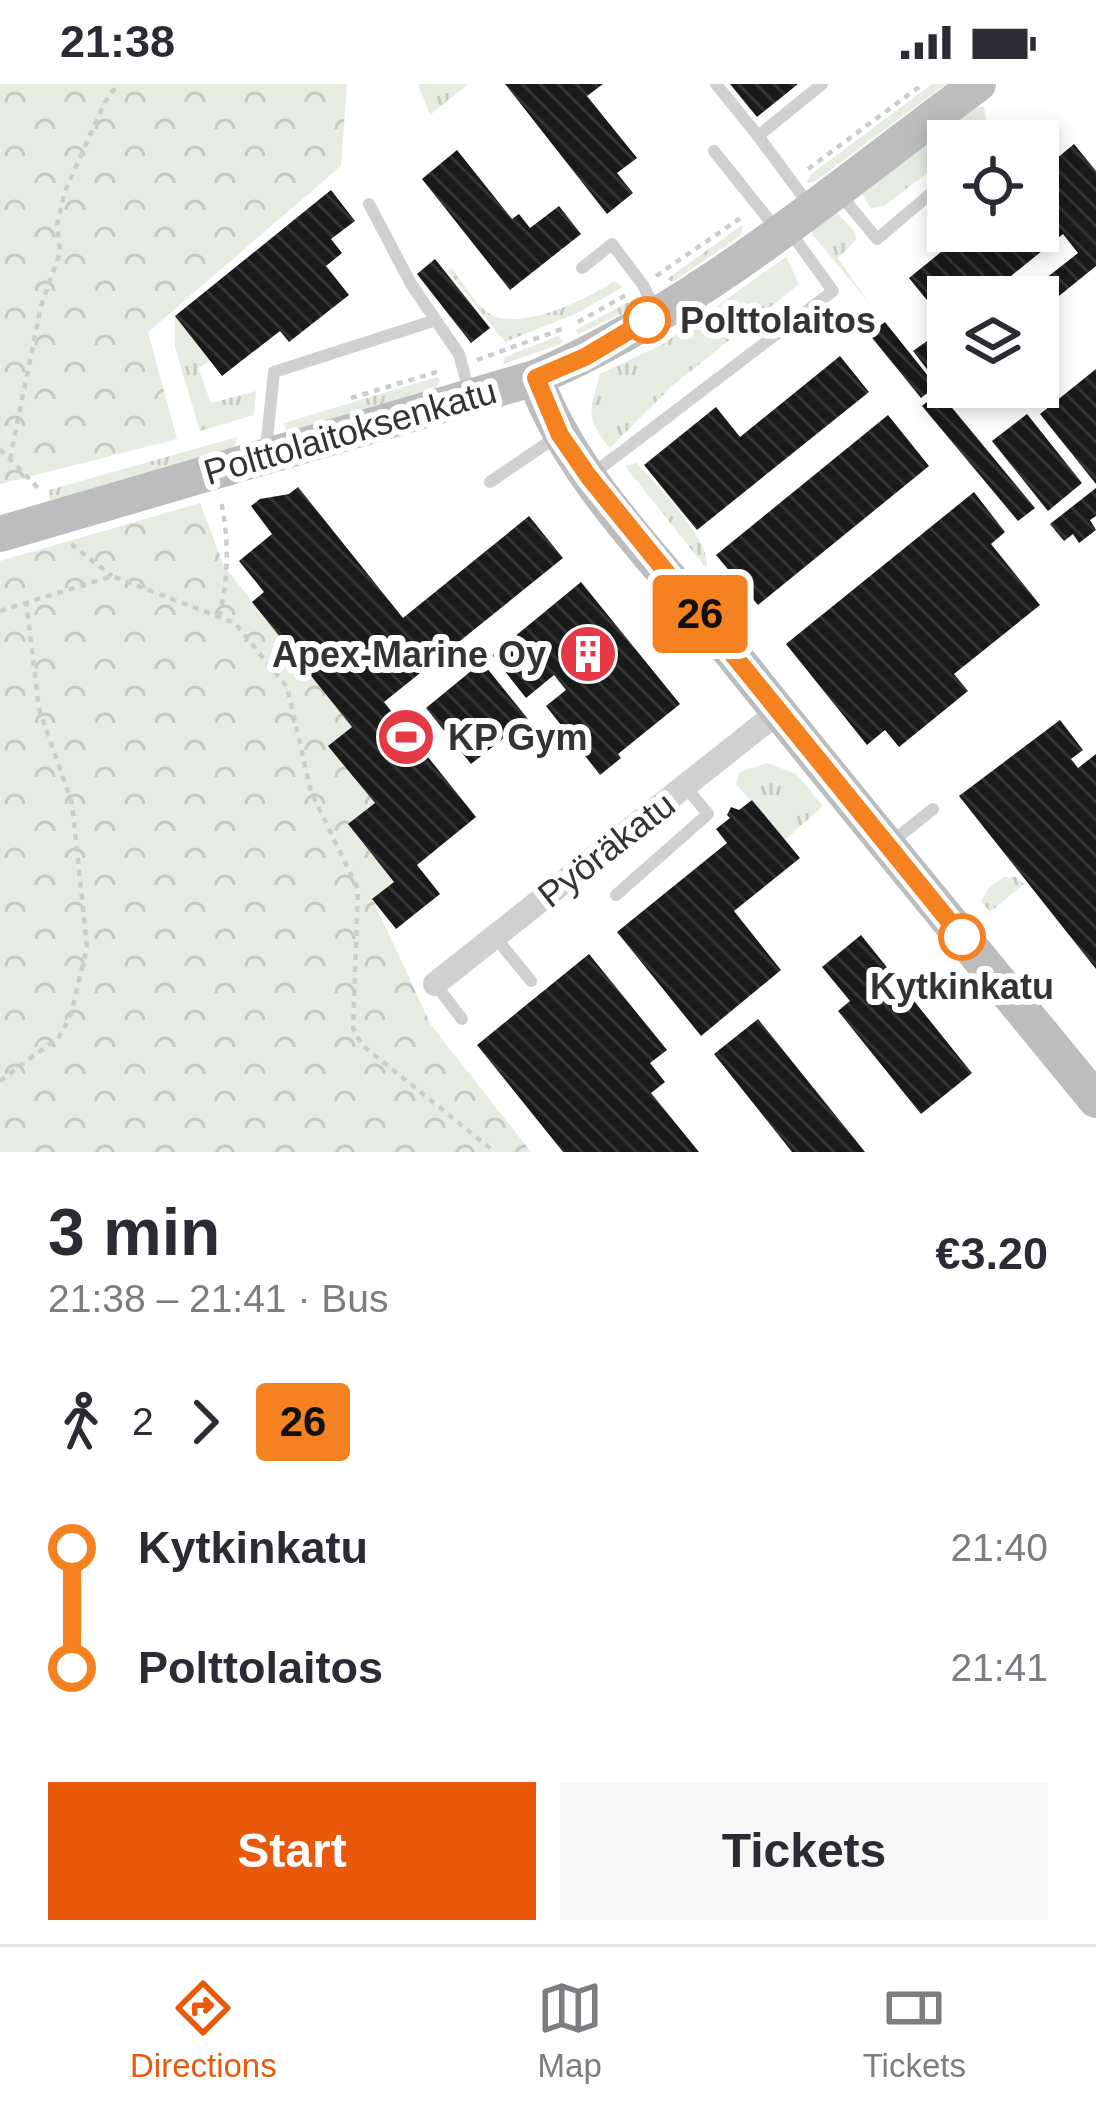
<!DOCTYPE html>
<meta charset="utf-8">
<style>
:root{--surface:#fff;--page:#f7f7f7;--text:#2b2b33;--muted:#7c7c81;--line:#e1e1e2;--accent:#ea580c}
body{margin:0;font-family:Arial,sans-serif;background:var(--page);color:var(--text);height:100vh;display:flex;flex-direction:column;font-size:45px;white-space:nowrap}
*{box-sizing:border-box;margin:0}
p{font-size:39px;color:var(--muted)}
.icon{flex:none;width:66px;height:66px;fill:none;stroke:currentColor;stroke-width:2;stroke-linecap:round;stroke-linejoin:round}
.map{position:relative;height:1068px;overflow:hidden}
.drawer{display:flex;flex-direction:column;background:var(--surface);flex:1}
.drawer>*{flex:none}
.badge{padding:0 24px;border-radius:9px;font-size:42px;line-height:78px}
.fabs{position:absolute;left:927px;top:36px;display:grid;gap:24px}
.fabs a{display:grid;place-items:center;width:132px;height:132px;border-radius:0px;background:var(--surface);box-shadow:0 6px 18px #0003;font-size:60px}
.map>.badge{position:absolute;translate:-50% -50%;box-shadow:0 0 0 6px #fff}
.legs{display:flex;align-items:center;gap:18px;height:132px;padding:0 48px;font-size:39px}
.legs p{margin-inline-start:auto}
.overview{display:flex;align-items:center;justify-content:space-between;height:204px;padding:0 48px}
h1{font-size:66px;font-weight:700;line-height:90px}
.cta{display:flex;gap:24px;margin-top:auto;padding:24px 48px}
.cta a{flex:1;height:138px;border-radius:0px;background:var(--accent);color:#fff;font-size:48px;font-weight:700;line-height:138px;text-align:center}
.cta a+a{background:var(--page);color:var(--text)}
ul{padding:0 48px;list-style:none}
li{display:flex;align-items:center;gap:42px;height:120px;font-size:45px}
li i{display:grid;place-items:center;width:18px;height:100%;margin:0 15px;background:currentColor}
li i::after{content:'';width:30px;height:30px;margin:-15px;border:9px solid;border-radius:50%;background:var(--surface)}
li p{margin-inline-start:auto}
li:first-child i{background:linear-gradient(#0000 50%,currentColor 0)}
li:last-child i{background:linear-gradient(currentColor 50%,#0000 0)}
.status{display:flex;justify-content:space-between;align-items:center;height:84px;padding:0 60px;background:var(--surface);direction:ltr}
.status svg{height:33px;fill:currentColor}
.tab-bar{display:flex;justify-content:space-around;align-items:center;height:168px;border-top:3px solid var(--line);background:var(--surface);font-size:33px;color:var(--muted)}
.tab-bar a{display:grid;justify-items:center;gap:6px}
.tab-bar .active{color:var(--accent)}
.map>svg:first-child{display:block}
.grass{fill:url(#grass-tufts)}
.forest{fill:url(#forest-crowns)}
.building{fill:url(#building-back-hatch)}
.lines{fill:none;stroke-linecap:round;stroke-linejoin:round}
.path{stroke:#cdcdcd;stroke-width:4.5;stroke-dasharray:6 6;stroke-linecap:butt}
.lane{stroke:#d0d0d0;stroke-width:12}
.street{stroke:#d0d0d0;stroke-width:24}
.secondary{stroke:#bdbdbd;stroke-width:36}
.line-1-casing{stroke:#fff;stroke-width:27}
.line-1{stroke:#f58220;stroke-width:18}
.stop-1-dot{fill:#fff;stroke:#f58220;stroke-width:6}
.labels{text-anchor:middle;stroke-width:12;stroke-linejoin:round;paint-order:stroke}
.stop-label{font-size:36px;font-weight:bold;fill:#333;stroke:#fff;text-anchor:start}
.street-label{font-size:36px;fill:#333;stroke:#fff}
.poi-label{font-size:36px;font-weight:bold;fill:#333;stroke:#fff;text-anchor:end}
</style>
<div class="status"><b>21:38</b><svg viewBox="0 0 49 12"><path d="M0 12V9h3v3zM5 12V6h3v6zM10 12V3h3v9zM15 12V0h3v12zM26 1h20v11H26zM47 4h2v5h-2z"/></svg></div>
<div class="map">
<svg width="1096" height="1068" viewBox="0 0 1096 1068">
<defs>
<pattern id="grass-tufts" width="24" height="20" patternUnits="userSpaceOnUse" patternTransform="scale(3)"><rect width="24" height="20" fill="#e6ecdf"/><path d="M3 7l-1-3M5 7V3M7 7l1-3M15 17l-1-3M17 17v-4M19 17l1-3" fill="none" stroke="#c6cbc0"/></pattern>
<pattern id="forest-crowns" width="20" height="18" patternUnits="userSpaceOnUse" patternTransform="scale(3)"><rect width="20" height="18" fill="#e6ecdf"/><path d="M2 6a3 3 0 1 1 6 0M12 15a3 3 0 1 1 6 0" fill="none" stroke="#c6cbc0"/></pattern>
<pattern id="building-back-hatch" width="6" height="6" patternUnits="userSpaceOnUse" patternTransform="scale(3)"><rect width="6" height="6" fill="#1a1a1a"/><path d="M-1 5l2 2M0 0l6 6M5-1l2 2" fill="none" stroke="#333"/></pattern>
</defs>
<rect width="100%" height="100%" fill="#fff"/>
<g class="grass">
<polygon points="418,0 468,0 430,31"/>
<polygon points="932,0 946,0 814,98 807,99 810,91"/>
<polygon points="976,22 984,23 987,40 1000,57 986,57 978,50 960,57 954,42 958,32"/>
<polygon points="925,58 938,69 938,81 884,122 870,124 861,108"/>
<polygon points="837,129 855,148 856,156 838,174 869,219 813,151 811,143"/>
<polygon points="742,141 742,149 737,154 673,198 667,195"/>
<path d="M786,173L799,200L671,303L610,364C584,333 590,327 600,290L663,260Z"/>
<path d="M452,184C462,198 474,219 488,229C519,249 588,215 614,197L623,203L575,230L505,258L448,187Z"/>
<polygon points="634,215 634,224 578,250 576,246"/>
<polygon points="175,232 210,277 198,284 211,319 256,307 254,331 200,347 175,263"/>
<polygon points="558,252 563,257 560,260 503,280 505,273"/>
<polygon points="437,293 441,296 434,306 292,348 286,346 284,339"/>
<polygon points="237,353 235,364 53,419 49,414 49,406"/>
<path d="M637,379C655,402 713,456 706,484L625,382Z"/>
<polygon points="768,679 796,690 823,722 785,756 736,700 740,688"/>
<polygon points="1004,793 1016,793 1024,800 990,828 981,817 989,803"/>
</g>
<g class="forest">
<polygon points="0,0 347,0 341,82 148,248 177,355 0,400"/>
<polygon points="200,419 224,482 352,643 329,662 375,719 348,741 394,798 373,816 431,941 531,1068 0,1068 0,477"/>
</g>
<g class="building">
<polygon points="505,0 603,0 587,12 637,74 617,89 633,109 607,130"/>
<polygon points="730,0 798,0 757,33"/>
<polygon points="1074,60 1096,87 1096,182 1038,229 1038,213 1022,213 1078,169 1063,150 985,213 948,213 948,242 909,194 967,147 1038,147 1038,90"/>
<polygon points="457,66 512,135 519,130 530,144 559,122 581,150 510,206 422,95"/>
<polygon points="331,106 355,137 331,155 342,169 326,182 349,211 289,258 280,247 222,292 175,232"/>
<polygon points="435,175 490,244 471,259 417,190"/>
<polygon points="885,238 936,302 921,314 869,250"/>
<polygon points="930,255 948,279 933,293 913,267"/>
<polygon points="840,272 869,308 697,446 644,381 716,323 740,353"/>
<polygon points="1096,285 1096,400 1040,330"/>
<polygon points="939,308 1035,424 1018,437 922,322"/>
<polygon points="1027,330 1082,399 1048,427 992,357"/>
<polygon points="888,331 929,382 758,521 716,471"/>
<polygon points="298,403 403,534 529,432 563,474 384,618 476,733 417,781 440,810 396,845 372,815 394,798 348,740 375,719 328,662 352,643 252,518 264,508 239,477 272,450 251,422 260,415 289,410"/>
<polygon points="1096,404 1096,432 1090,436 1096,446 1079,459 1073,450 1064,457 1050,440"/>
<polygon points="974,408 1005,448 991,460 1040,521 954,590 968,607 899,663 885,646 867,661 786,560"/>
<polygon points="581,498 680,620 618,670 621,674 600,691 546,622 566,606 554,591 526,614 492,571"/>
<polygon points="482,578 528,635 471,680 426,624"/>
<polygon points="1060,636 1083,666 1071,675 1078,684 1096,670 1096,885 959,712"/>
<polygon points="752,716 800,774 734,827 781,886 701,952 617,848 727,759 716,745 730,734 727,731 731,723 739,726"/>
<polygon points="861,851 972,989 921,1030 838,927 850,917 822,883"/>
<polygon points="589,870 667,966 650,979 665,998 651,1009 699,1068 563,1068 477,961"/>
<polygon points="758,935 865,1068 792,1068 714,970"/>
</g>
<g class="lines">
<g class="path">
<polyline points="808,85 923,0"/>
<polyline points="656,192 745,131"/>
<polyline points="578,238 626,211"/>
<polyline points="477,276 562,245"/>
<polyline points="351,314 443,286"/>
<polyline points="0,365 42,408"/>
<polyline points="10,375 41,222 60,168 57,141 65,107 105,18 118,0"/>
<polyline points="71,460 112,492"/>
<polyline points="0,527 112,492 235,539 287,603 311,708 358,805 353,944 362,961 495,1068"/>
<path d="M219,533C229,492 229,457 221,416"/>
<polyline points="0,997 59,953 71,930 87,863 72,719 39,625 26,517"/>
</g>
<g class="lane">
<polyline points="716,0 758,52"/>
<polyline points="932,38 948,62"/>
<polyline points="714,67 777,146"/>
<polyline points="840,110 877,155 948,95"/>
<polyline points="369,120 411,200 459,270 470,311"/>
<polyline points="810,122 758,52 822,0"/>
<polyline points="582,184 612,160 643,201 657,229"/>
<polyline points="266,365 274,288 436,236"/>
<polyline points="590,392 833,207 788,145"/>
<polyline points="490,398 559,351"/>
<polyline points="893,757 933,725"/>
<polyline points="616,811 708,730 685,702"/>
<polyline points="495,853 531,897"/>
<polyline points="435,900 462,935"/>
</g>
<polyline class="street" points="435,900 777,629"/>
<g class="secondary">
<path d="M535,294C570,390 650,469 714,547C840,705 968,860 1096,1016"/>
<path d="M0,450L535,294C696,226 837,103 978,0"/>
</g>
</g>
<g class="lines">
<g class="line-1-casing">
<polyline id="line-1" points="647,236 585,273 536,294 560,351 589,393 962,853"/>
</g>
<use href="#line-1" class="line-1"/>
</g>
<defs>
<g id="building-disc" transform="scale(3)"><circle r="9.5" fill="#e63946" stroke="#fff"/><path d="M-4-6H4V6H1V3H-1V6H-4ZM-2.5-4.3h1.7v1.8h-1.7ZM.8-4.3h1.7v1.8H.8ZM-2.5-1h1.7V.8h-1.7ZM.8-1h1.7V.8H.8Z" fill="#fff"/></g>
<g id="stadium-disc" transform="scale(3)"><circle r="9.5" fill="#e63946" stroke="#fff"/><path d="M0-5a6.5 5 0 1 0 0 10a6.5 5 0 1 0 0-10ZM-3.5-1.8h7v3.6h-7Z" fill="#fff"/></g>
</defs>
<g fill-rule="evenodd">
<use href="#building-disc" x="588" y="570"/>
<use href="#stadium-disc" x="406" y="653"/>
</g>
<g class="stop-1-dot">
<circle cx="647" cy="236" r="21"/>
<circle cx="962" cy="853" r="21"/>
</g>
<g class="labels">
<g class="stop-label">
<text x="680" y="249">Polttolaitos</text>
<text x="962" y="915" text-anchor="middle">Kytkinkatu</text>
</g>
<g class="street-label">
<text transform="translate(350 347) rotate(-16)" y="13">Polttolaitoksenkatu</text>
<text transform="translate(606 765) rotate(-38)" y="13">Pyöräkatu</text>
</g>
<g class="poi-label">
<text x="546" y="583">Apex-Marine Oy</text>
<text x="448" y="666" text-anchor="start">KP Gym</text>
</g>
</g>
</svg>
<div class="fabs">
<a><svg class="icon" aria-label="locate" viewBox="0 0 24 24"><circle cx="12" cy="12" r="6"/><path d="M12 2v4M12 18v4M2 12h4M18 12h4"/></svg></a>
<a><svg class="icon" aria-label="layers" viewBox="0 0 24 24"><path d="M12 4l9 5-9 5-9-5zM3 14l9 5 9-5"/></svg></a>
</div>
<b class="badge" style="left:700px;top:530px;background:#f58220;color:#111">26</b>
</div>
<section class="drawer">
<div class="overview"><div><h1>3 min</h1><p>21:38 – 21:41 · Bus</p></div><b>€3.20</b></div>
<div class="legs"><svg class="icon" aria-label="walk" viewBox="0 0 24 24"><circle cx="13" cy="4" r="2"/><path d="M13 8l-2 6 4 7M11 14l-3 7M7 12l3-4h3l4 4"/></svg>2<svg class="icon" aria-label="forward" viewBox="0 0 24 24"><path d="M9 5l7 7-7 7"/></svg><b class="badge" style="background:#f58220;color:#111">26</b></div>
<ul>
<li><i style="color:#f58220"></i><b>Kytkinkatu</b><p>21:40</p></li>
<li><i style="color:#f58220"></i><b>Polttolaitos</b><p>21:41</p></li>
</ul>
<div class="cta"><a>Start</a><a>Tickets</a></div>
</section>
<nav class="tab-bar">
<a class="active"><svg class="icon" aria-label="directions" viewBox="0 0 24 24"><path d="M12 3l9 9-9 9-9-9zM9 14v-3h6M13 9l2 2-2 2"/></svg>Directions</a>
<a><svg class="icon" aria-label="map" viewBox="0 0 24 24"><path d="M3 6l6-2 6 2 6-2v14l-6 2-6-2-6 2zM9 4v14M15 6v14"/></svg>Map</a>
<a><svg class="icon" aria-label="tickets" viewBox="0 0 24 24"><path d="M3 7h18v10H3zM15 7v10"/></svg>Tickets</a>
</nav>
